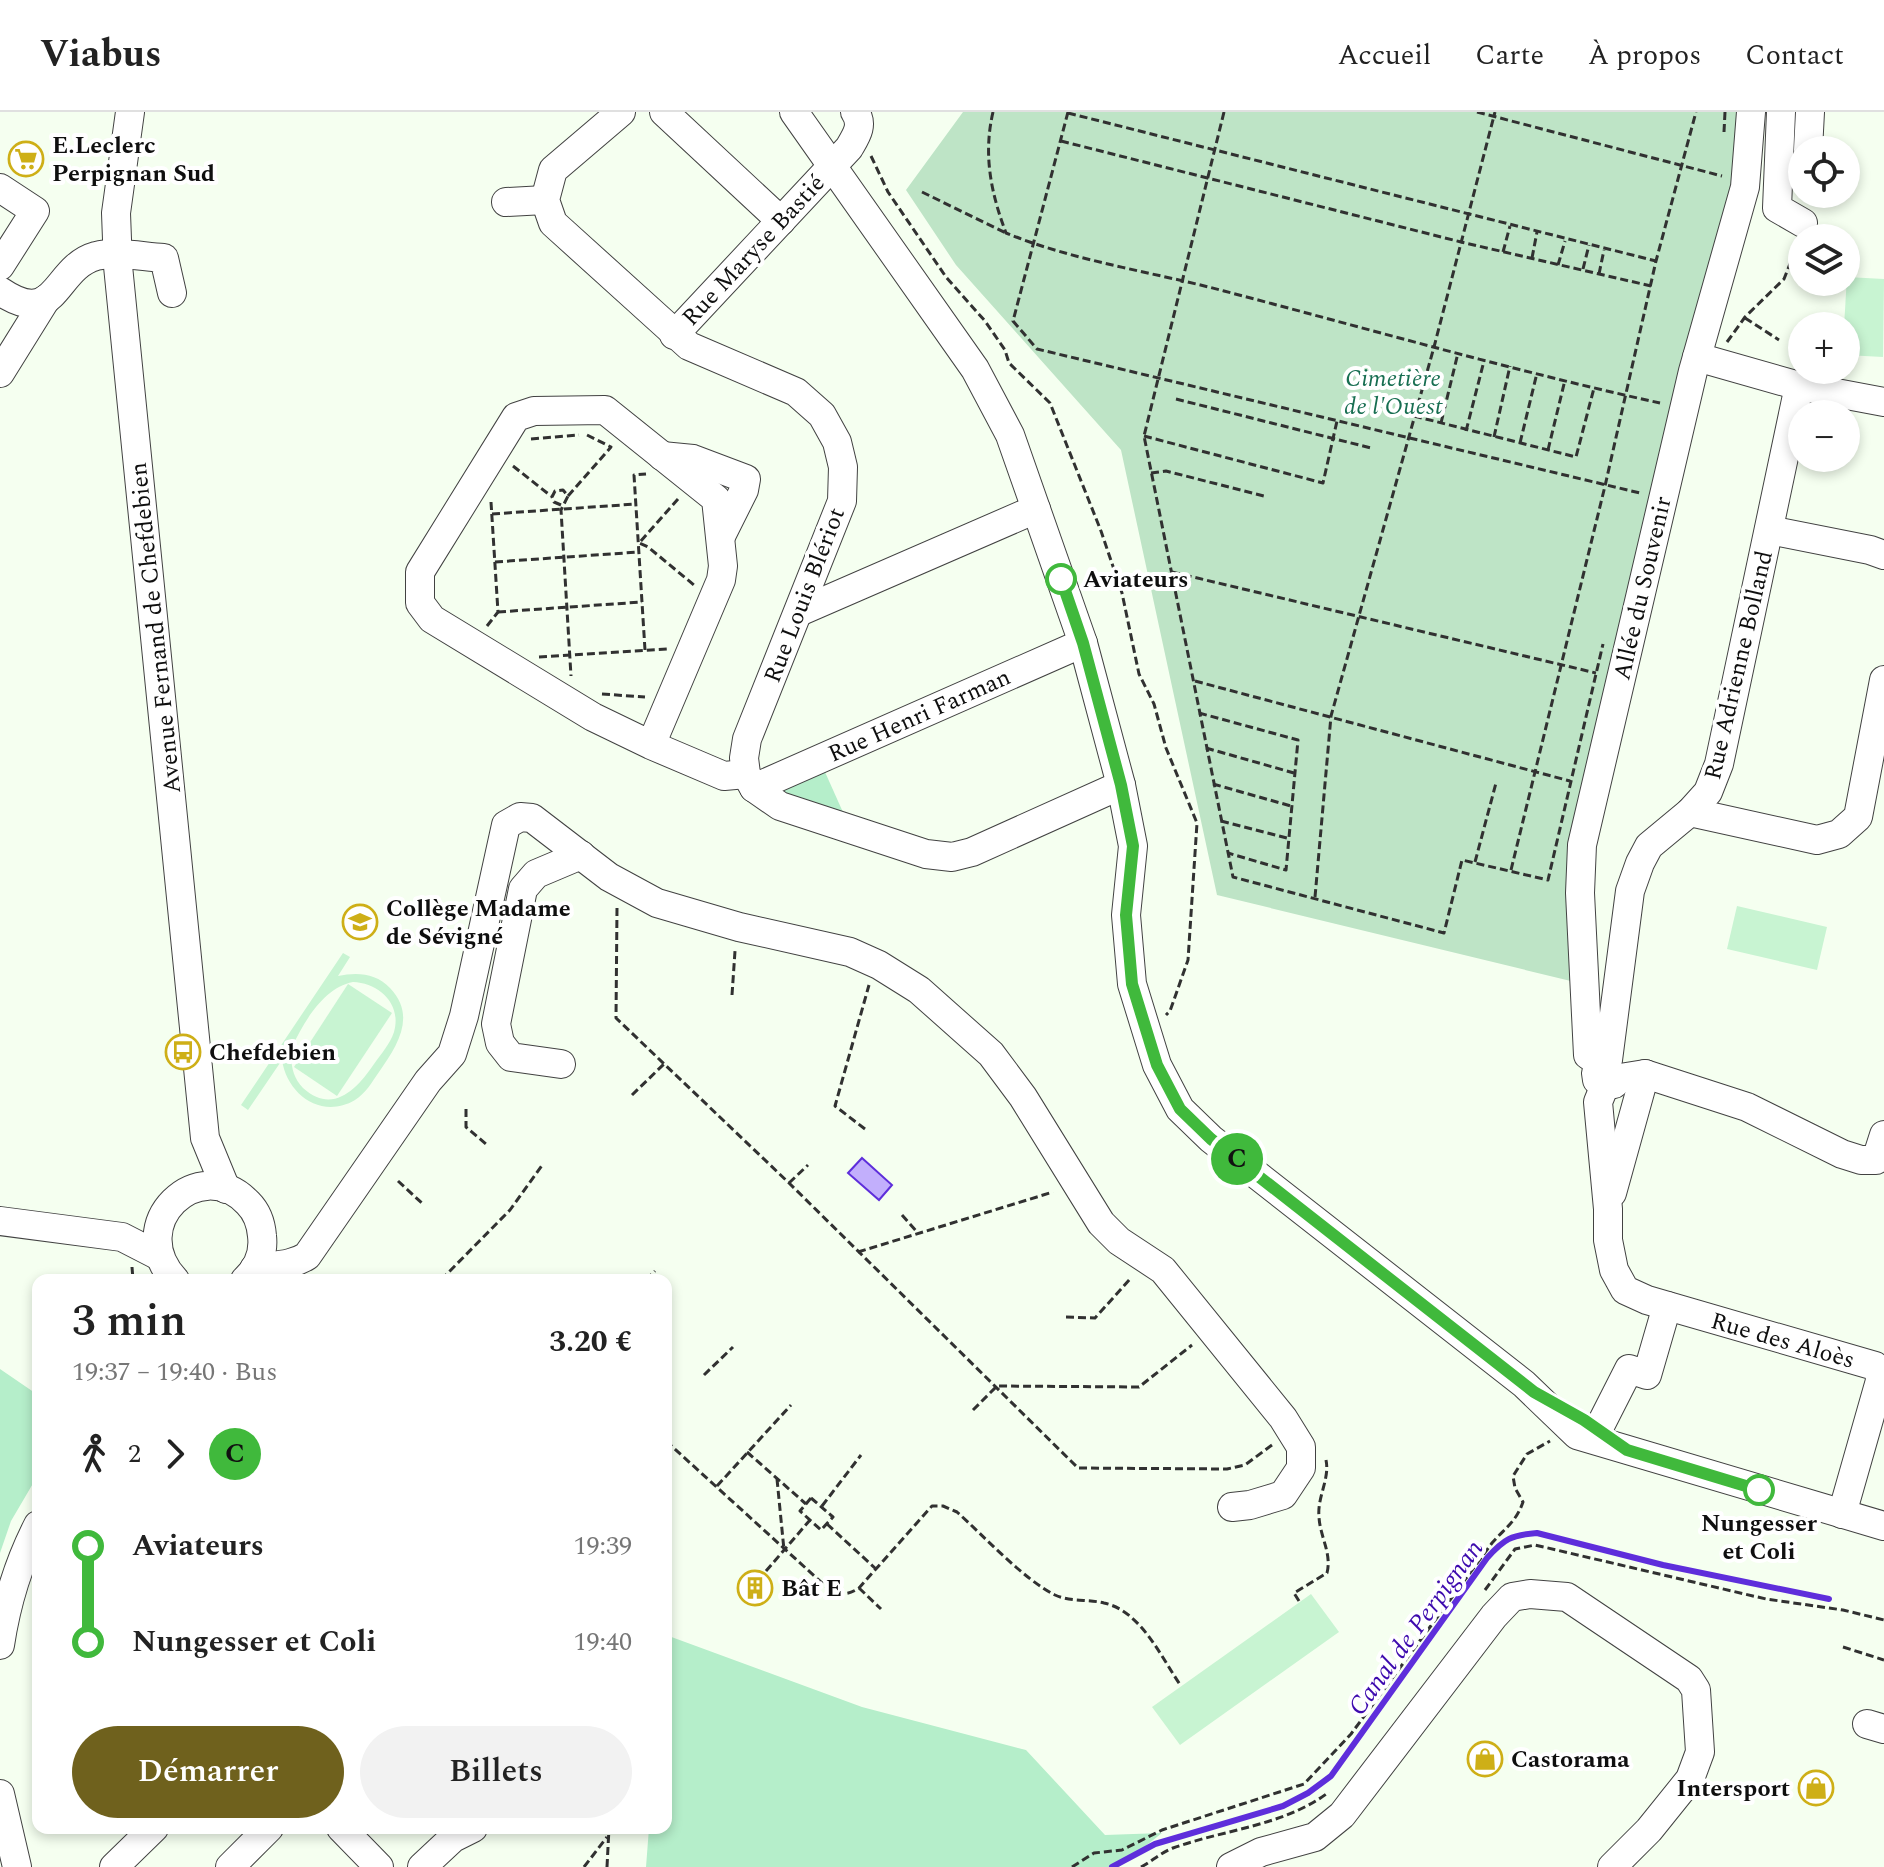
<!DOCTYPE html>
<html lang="fr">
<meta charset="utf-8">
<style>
:root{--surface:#fff;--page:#f2f2f2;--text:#222;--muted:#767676;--line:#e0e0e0;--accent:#6f611d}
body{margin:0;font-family:Spectral,serif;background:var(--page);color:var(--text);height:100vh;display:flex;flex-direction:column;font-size:30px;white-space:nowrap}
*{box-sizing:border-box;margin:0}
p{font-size:26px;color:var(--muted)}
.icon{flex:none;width:44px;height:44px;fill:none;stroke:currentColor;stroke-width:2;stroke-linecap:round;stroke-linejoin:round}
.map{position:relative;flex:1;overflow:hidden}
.side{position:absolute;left:32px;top:1162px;width:640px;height:560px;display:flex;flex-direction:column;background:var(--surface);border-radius:16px;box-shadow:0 4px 12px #0003}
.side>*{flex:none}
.badge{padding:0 16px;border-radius:26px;font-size:28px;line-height:52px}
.buttons{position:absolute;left:1788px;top:24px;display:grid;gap:16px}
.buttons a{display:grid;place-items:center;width:72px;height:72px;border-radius:50%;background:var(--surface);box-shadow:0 4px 12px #0003;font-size:40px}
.map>.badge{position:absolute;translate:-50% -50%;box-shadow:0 0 0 4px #fff}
.legs{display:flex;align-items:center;gap:12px;height:88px;padding:0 40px;font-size:26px}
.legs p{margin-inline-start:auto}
.summary{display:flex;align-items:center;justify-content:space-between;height:136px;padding:0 40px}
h1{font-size:44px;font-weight:600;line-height:60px}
.primary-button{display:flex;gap:16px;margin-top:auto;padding:16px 40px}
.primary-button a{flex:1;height:92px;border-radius:48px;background:var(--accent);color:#fff;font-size:32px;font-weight:600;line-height:92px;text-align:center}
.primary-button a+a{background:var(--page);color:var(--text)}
ul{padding:0 40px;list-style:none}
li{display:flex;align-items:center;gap:28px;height:96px;font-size:30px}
li i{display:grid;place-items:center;width:12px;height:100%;margin:0 10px;background:currentColor}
li i::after{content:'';width:20px;height:20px;margin:-10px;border:6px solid;border-radius:50%;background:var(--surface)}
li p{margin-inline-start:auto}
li:first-child i{background:linear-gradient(#0000 50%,currentColor 0)}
li:last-child i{background:linear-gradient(currentColor 50%,#0000 0)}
header{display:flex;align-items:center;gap:48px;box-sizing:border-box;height:112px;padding:0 40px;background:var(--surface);border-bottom:2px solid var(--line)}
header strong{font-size:38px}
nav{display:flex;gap:44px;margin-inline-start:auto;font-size:28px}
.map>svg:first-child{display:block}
.green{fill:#b5eeca}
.cemetery{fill:#bee4c6}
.pitch{fill:#c8f4d2;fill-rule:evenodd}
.water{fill:#c2affc;stroke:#5e2edb;stroke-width:2}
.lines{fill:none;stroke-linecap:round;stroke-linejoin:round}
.stream{stroke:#5e2edb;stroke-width:6}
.minor-casing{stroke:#424242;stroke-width:30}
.path{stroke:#313131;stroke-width:3;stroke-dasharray:8 4;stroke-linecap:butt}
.minor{stroke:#fff;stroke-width:28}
.line-1-casing{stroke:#fff;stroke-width:18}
.line-1{stroke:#40b93c;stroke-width:12}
.stop-1-dot{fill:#fff;stroke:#40b93c;stroke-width:4}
.labels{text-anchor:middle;stroke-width:8;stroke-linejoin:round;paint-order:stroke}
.poi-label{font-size:24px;font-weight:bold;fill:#0f0f0f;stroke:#fff;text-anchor:start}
.street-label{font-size:24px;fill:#0f0f0f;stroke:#fff}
.park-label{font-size:24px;font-style:italic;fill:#176e51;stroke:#fff}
.stop-label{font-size:24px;font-weight:bold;fill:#0f0f0f;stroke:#fff;text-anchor:start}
.water-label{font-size:26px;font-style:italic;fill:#3d0aae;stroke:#fff}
</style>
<header>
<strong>Viabus</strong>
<nav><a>Accueil</a><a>Carte</a><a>À propos</a><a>Contact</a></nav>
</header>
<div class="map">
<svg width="1884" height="1755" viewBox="0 0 1884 1755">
<rect width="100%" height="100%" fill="#f5fff0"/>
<g class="green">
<polygon points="825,660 846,707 784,690 781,673"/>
<polygon points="0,1257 38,1283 38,1363 11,1409 0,1441"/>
<polygon points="666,1523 862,1595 1026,1638 1105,1723 1162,1721 1119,1755 646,1755 649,1716 666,1716"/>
</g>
<polygon class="cemetery" points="963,0 1737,0 1732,83 1620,511 1579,871 1217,783 1121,338 956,153 906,78"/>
<g class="pitch">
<polygon points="1847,165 1884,167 1883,245 1846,243 1844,214"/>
<polygon points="1737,794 1827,815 1817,858 1727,837"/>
<path d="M343,841L350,845L338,864C357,860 376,861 390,876C417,904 397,934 379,960C372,970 366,981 355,988C321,1008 287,982 282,948L248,998L241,993ZM353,870C379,871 402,892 394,920C390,932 381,942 374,952C357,977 333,1003 303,976C292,965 290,950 292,935C304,910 323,876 353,870Z"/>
<polygon points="348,872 392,901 337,984 294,955"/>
<polygon points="1311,1482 1339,1520 1180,1633 1152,1595"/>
</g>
<polygon class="water" points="862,1046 892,1073 879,1088 848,1061"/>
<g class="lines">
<path class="stream" d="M1112,1755L1155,1732L1283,1694L1308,1681L1331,1664L1487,1446C1504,1427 1511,1423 1537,1421L1663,1453L1829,1487"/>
<g class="minor-casing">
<g id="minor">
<polyline points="130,0 116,101 118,154 205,1026 226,1077"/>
<polyline points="621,0 553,58 545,88 553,111 689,234 796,280 822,303 837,330 843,355 842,389 747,627 744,646 746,662 754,676 780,694 926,742 952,745 972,740 1121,673"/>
<polyline points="664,0 781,109"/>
<polyline points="794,0 975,257 1010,323 1083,531 1121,673 1133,734 1126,803 1132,872 1157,953 1180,997 1211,1027 1524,1272 1577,1323 1884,1414"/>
<polyline points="1781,0 1777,96 1803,111"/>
<polyline points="1808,38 1810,0"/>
<polyline points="0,76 35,99 0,154"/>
<polyline points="506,90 545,88"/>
<path d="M0,179C58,218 53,156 96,144C117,139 143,145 164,146L172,181"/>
<path d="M674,223L849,36C856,24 864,13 855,0"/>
<polyline points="1697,245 1799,274 1884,290"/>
<polyline points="0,261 46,187"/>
<polyline points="662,344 693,347 746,367 744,378 721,424"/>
<polyline points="1769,418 1870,438 1884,443"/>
<polyline points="799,500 1036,397"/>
<polyline points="651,633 721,468 723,454 716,387 605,298 534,299 516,305 420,460 420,491 432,507 593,605 651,633 724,664 746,662"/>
<polyline points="754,676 1083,531"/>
<polyline points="1690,700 1817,728 1839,722 1858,705 1884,568"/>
<polyline points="1608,948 1630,779 1640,751 1649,734 1690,700 1708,680 1719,652 1799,274"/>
<polyline points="1601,951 1588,943 1580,781 1582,733 1693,259 1745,75 1751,0"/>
<polyline points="561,952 511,945 500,931 496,912 523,777 536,762 581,743"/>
<polyline points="1596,961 1597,968 1605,973 1614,972 1620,966 1645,962 1747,995 1842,1042 1861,1048 1876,1048 1884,1023"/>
<polyline points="1605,973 1598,990 1608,1097 1608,1128 1614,1158 1625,1178 1647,1188 1875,1254 1881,1265 1842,1402"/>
<polyline points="1612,1081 1645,962"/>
<polyline points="0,1109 122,1125 159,1144"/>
<path d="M254,1157C274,1153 291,1154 307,1144L428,969L452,942L464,904L506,713L520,705L532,706L609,765L657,791L739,815L850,840L879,853L919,878L991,942L1023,985L1101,1111L1119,1129L1163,1158L1283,1306L1301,1335V1356L1283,1383L1250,1393L1232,1395"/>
<path d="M175,1168C123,1112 199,1040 248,1091C257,1100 261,1111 262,1124C264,1140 258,1156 245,1168"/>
<polyline points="1598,1318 1629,1257 1647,1263 1667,1194"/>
<path d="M0,1533C6,1493 19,1450 38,1413"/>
<polyline points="1867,1612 1884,1617"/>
<polyline points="0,1682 17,1755"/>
<polyline points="341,1716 379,1755"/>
<polyline points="114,1755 154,1716"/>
<polyline points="230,1755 269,1716"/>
<polyline points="422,1755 453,1726 473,1716"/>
<polyline points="1231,1755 1261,1740 1315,1725 1342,1703 1494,1504 1512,1485 1530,1482 1567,1485 1689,1567 1696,1578 1700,1640 1690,1667 1649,1718 1612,1755"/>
</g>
</g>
<g class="path">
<path d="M993,0C983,43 991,81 1006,121C1074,149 1153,160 1224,179C1369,217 1514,259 1660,291"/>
<polyline points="1068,0 1013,209 1037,237 1640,381"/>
<polyline points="1224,0 1144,324 1233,765 1444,821 1462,748 1548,768 1603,532"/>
<polyline points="1477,0 1722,64"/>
<polyline points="1068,1 1656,149"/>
<polyline points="1724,20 1725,0"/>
<polyline points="1061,29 1461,130 1651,174"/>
<polyline points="871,44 888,80 946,165 985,209 1005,238 1009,251 1050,291 1101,419 1122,481 1139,562 1154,592 1166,636 1197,711 1188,848 1170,899 1166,903"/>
<polyline points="922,80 1006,121"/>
<polyline points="1503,140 1510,114"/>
<polyline points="1532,146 1537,120"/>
<polyline points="1558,153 1565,129"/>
<polyline points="1583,157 1589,133"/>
<polyline points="1599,162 1604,138"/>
<polyline points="1745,206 1779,228"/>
<polyline points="1727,230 1745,205 1784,167 1797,134"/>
<polyline points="1176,287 1371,336"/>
<polyline points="1414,304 1576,345 1594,276"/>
<polyline points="1441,311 1458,241"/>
<polyline points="1466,319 1484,249"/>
<polyline points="1144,324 1323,371 1337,309"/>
<polyline points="1494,325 1510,254"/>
<polyline points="531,327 579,323"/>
<polyline points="1520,331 1537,261"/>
<polyline points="1548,338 1565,268"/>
<polyline points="513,354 551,384"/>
<polyline points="1151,361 1166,359 1264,384"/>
<polyline points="568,384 611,335 587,323"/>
<polyline points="678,387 639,431 648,435 694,473"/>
<polyline points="561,393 554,390 552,385 555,379 563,378 568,384 561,398 571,564"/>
<polyline points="492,402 636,392"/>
<polyline points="495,450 639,440"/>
<polyline points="1172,460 1596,561"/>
<polyline points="498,500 642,490"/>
<polyline points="487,514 498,500 491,390"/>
<polyline points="645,538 634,363 646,362"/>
<polyline points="539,545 668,537"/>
<polyline points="1195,569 1570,669"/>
<polyline points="602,582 645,585"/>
<polyline points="1199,601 1298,628 1286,758 1228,741"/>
<polyline points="1206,636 1294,661"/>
<polyline points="1213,672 1291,694"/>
<polyline points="1221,709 1287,726"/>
<polyline points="1475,750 1496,671"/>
<polyline points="1511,758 1605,374 1656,149 1696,0"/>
<polyline points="1315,785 1331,604 1434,235 1495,0"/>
<polyline points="617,796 616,906 789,1071 1078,1356 1227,1357 1245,1353 1272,1333"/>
<polyline points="732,883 735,839"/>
<polyline points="632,983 664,952"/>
<polyline points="466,997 466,1015 486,1032"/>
<polyline points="865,1017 835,994 869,873"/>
<polyline points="398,1069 424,1093"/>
<polyline points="789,1071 808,1053"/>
<polyline points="902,1103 918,1121"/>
<polyline points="858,1140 1053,1080"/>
<polyline points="132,1155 133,1168"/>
<polyline points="441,1168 510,1098 543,1052"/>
<polyline points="646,1168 655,1159"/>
<polyline points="1066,1205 1095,1206 1131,1166"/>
<polyline points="704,1263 733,1235"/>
<polyline points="973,1298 997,1274 1139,1275 1192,1233"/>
<path d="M666,1329L832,1480C843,1483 850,1482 859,1476L932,1394H943L957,1400C984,1424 1023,1467 1055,1483C1070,1490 1088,1487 1104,1491C1141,1499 1161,1545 1181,1574"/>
<polyline points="747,1340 806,1392"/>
<polyline points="777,1367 784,1438"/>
<polyline points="717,1374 791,1293"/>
<polygon points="811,1386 833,1405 821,1418 800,1399"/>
<polyline points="822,1394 861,1343"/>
<polyline points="827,1412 876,1457"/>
<polyline points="766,1459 810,1408"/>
<polyline points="859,1476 881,1497"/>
<polyline points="1485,1478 1515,1437 1535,1433 1766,1487 1843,1498 1884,1508"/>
<path d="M1299,1489L1294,1481L1327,1461C1332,1441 1320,1425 1319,1405C1317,1385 1330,1367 1326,1348"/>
<polyline points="1843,1535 1884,1548"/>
<polyline points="666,1541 668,1549 666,1557"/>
<polyline points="584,1755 607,1725"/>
<polyline points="607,1755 609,1716"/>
<path d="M1072,1755L1094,1741L1122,1738L1162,1718L1304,1672L1351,1622L1492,1431C1506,1415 1516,1410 1523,1390L1515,1376L1513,1364L1527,1342L1550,1329"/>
<path d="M1141,1755C1152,1749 1162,1740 1173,1736C1226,1717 1284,1714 1329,1680"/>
</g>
<use href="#minor" class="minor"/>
</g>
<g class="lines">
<g class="line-1-casing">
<polyline id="line-1" points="1061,467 1083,531 1121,673 1133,734 1126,803 1132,872 1157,953 1180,997 1211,1027 1534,1280 1584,1308 1627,1338 1759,1378"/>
</g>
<use href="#line-1" class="line-1"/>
</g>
<defs>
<g id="supermarket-ring" transform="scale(1.8)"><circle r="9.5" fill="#fff" stroke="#ceaf17" stroke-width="1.5"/><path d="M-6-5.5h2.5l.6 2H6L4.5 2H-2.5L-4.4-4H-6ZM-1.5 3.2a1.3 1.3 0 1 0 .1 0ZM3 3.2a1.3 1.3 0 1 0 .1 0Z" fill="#ceaf17"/></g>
<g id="school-ring" transform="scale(1.8)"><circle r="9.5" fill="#fff" stroke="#ceaf17" stroke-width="1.5"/><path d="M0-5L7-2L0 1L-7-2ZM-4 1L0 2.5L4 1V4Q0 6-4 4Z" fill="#ceaf17"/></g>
<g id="bus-ring" transform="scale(1.8)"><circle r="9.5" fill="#fff" stroke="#ceaf17" stroke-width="1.5"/><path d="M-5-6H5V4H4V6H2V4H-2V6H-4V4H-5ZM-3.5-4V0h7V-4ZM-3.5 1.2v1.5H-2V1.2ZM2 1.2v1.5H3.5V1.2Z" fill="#ceaf17"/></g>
<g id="building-ring" transform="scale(1.8)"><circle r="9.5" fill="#fff" stroke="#ceaf17" stroke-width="1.5"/><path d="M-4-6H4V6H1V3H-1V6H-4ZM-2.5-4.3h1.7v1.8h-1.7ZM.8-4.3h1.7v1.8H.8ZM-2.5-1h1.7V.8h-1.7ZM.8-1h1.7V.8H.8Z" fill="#ceaf17"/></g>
<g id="shop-ring" transform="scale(1.8)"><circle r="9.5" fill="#fff" stroke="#ceaf17" stroke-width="1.5"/><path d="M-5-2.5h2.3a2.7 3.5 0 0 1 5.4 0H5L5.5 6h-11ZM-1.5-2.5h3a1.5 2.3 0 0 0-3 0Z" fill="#ceaf17"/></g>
</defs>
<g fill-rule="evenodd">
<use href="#supermarket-ring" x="26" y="47"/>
<use href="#school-ring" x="360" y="810"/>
<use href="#bus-ring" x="183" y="940"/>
<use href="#building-ring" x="755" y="1476"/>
<use href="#shop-ring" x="1485" y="1647"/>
<use href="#shop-ring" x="1816" y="1676"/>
</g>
<g class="stop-1-dot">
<circle cx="1061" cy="467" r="14"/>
<circle cx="1759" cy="1378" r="14"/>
</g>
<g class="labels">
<g class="poi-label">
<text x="52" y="41">E.Leclerc<tspan x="52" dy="28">Perpignan Sud</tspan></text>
<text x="386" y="804">Collège Madame<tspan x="386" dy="28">de Sévigné</tspan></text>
<text x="209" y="948">Chefdebien</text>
<text x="781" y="1484">Bât E</text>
<text x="1511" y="1655">Castorama</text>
<text x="1790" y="1684" text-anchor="end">Intersport</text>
</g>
<g class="street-label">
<text transform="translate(753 138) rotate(-47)" y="8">Rue Maryse Bastié</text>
<text transform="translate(1642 476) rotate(-77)" y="8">Allée du Souvenir</text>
<text transform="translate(804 483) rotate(-69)" y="8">Rue Louis Blériot</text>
<text transform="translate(155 516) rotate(-96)" y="8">Avenue Fernand de Chefdebien</text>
<text transform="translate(1738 553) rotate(-77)" y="8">Rue Adrienne Bolland</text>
<text transform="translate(919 603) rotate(-24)" y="8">Rue Henri Farman</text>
<text transform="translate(1783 1228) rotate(16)" y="8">Rue des Aloès</text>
</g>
<g class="park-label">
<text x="1393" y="274">Cimetière<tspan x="1393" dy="28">de l'Ouest</tspan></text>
</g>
<g class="stop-label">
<text x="1083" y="475">Aviateurs</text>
<text x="1759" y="1419" text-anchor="middle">Nungesser<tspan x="1759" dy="28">et Coli</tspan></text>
</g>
<g class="water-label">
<text transform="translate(1415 1515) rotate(-54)" y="9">Canal de Perpignan</text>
</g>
</g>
</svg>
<div class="buttons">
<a><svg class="icon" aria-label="locate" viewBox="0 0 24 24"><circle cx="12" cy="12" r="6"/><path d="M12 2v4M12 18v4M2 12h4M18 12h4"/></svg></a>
<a><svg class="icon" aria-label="layers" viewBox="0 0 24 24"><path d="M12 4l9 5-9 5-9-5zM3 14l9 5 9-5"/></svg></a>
<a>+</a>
<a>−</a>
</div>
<b class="badge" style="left:1237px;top:1047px;background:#40b93c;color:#111">C</b>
<section class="side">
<div class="summary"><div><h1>3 min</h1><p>19:37 – 19:40 · Bus</p></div><b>3.20 €</b></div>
<div class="legs"><svg class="icon" aria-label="walk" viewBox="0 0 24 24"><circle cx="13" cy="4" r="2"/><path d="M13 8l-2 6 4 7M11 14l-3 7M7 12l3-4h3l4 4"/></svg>2<svg class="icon" aria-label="forward" viewBox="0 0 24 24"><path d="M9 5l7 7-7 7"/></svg><b class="badge" style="background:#40b93c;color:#111">C</b></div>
<ul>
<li><i style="color:#40b93c"></i><b>Aviateurs</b><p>19:39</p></li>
<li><i style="color:#40b93c"></i><b>Nungesser et Coli</b><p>19:40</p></li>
</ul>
<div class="primary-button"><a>Démarrer</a><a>Billets</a></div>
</section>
</div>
